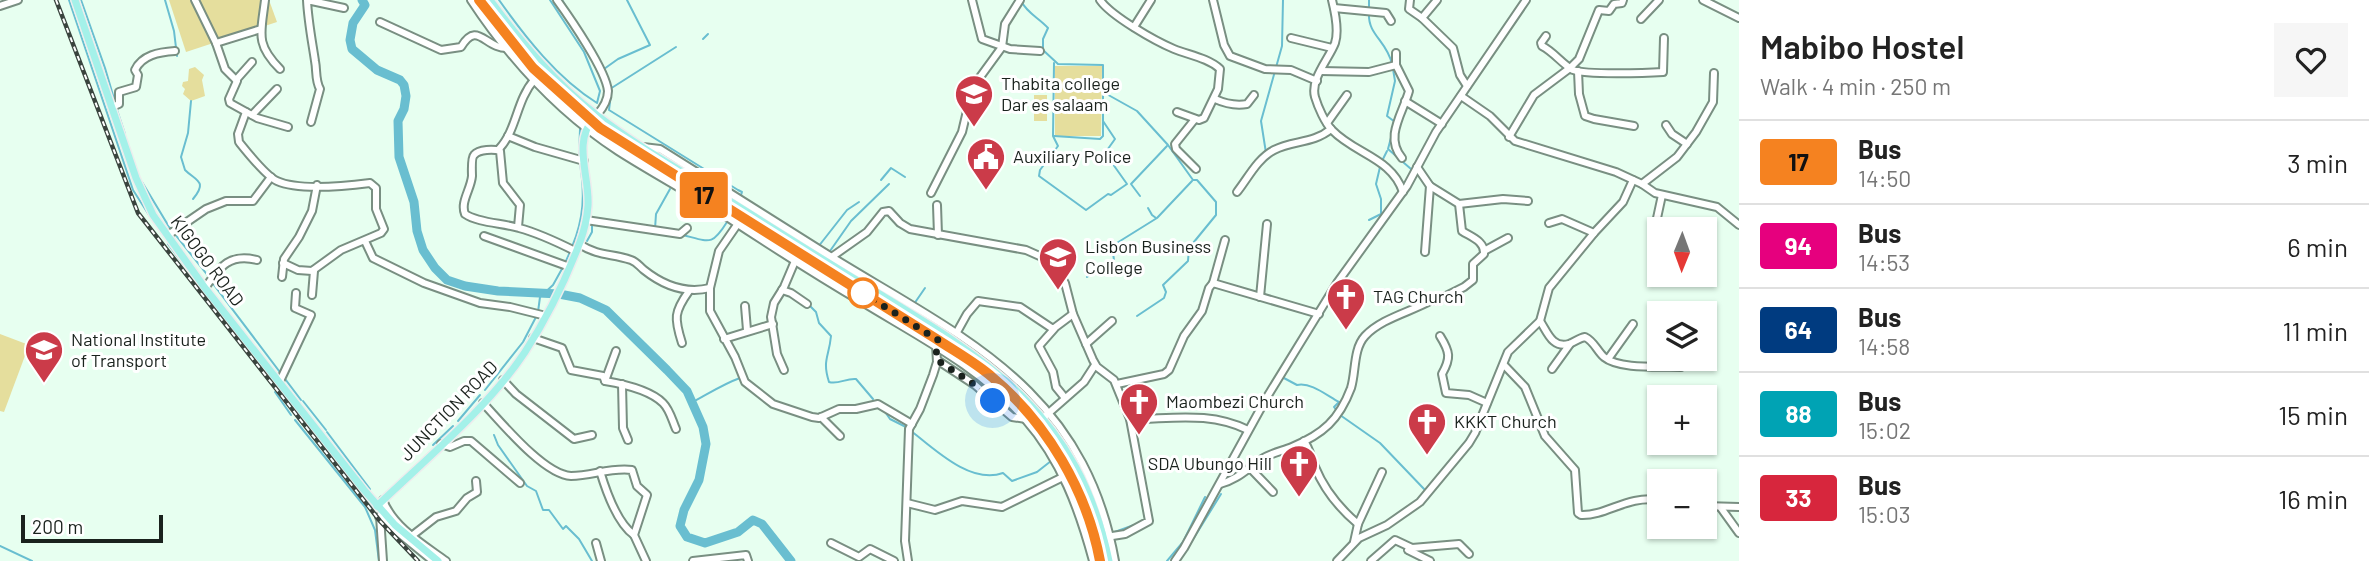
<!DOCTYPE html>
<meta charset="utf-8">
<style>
:root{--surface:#fff;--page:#f6f6f6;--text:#222;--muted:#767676;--line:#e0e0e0}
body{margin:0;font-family:Barlow,sans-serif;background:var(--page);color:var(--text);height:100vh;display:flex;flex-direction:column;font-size:26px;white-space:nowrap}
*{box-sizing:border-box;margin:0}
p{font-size:23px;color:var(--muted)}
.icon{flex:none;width:38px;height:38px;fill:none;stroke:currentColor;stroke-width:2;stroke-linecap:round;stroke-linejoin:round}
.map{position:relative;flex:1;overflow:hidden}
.details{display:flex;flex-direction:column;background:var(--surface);width:630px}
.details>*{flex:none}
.badge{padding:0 14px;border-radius:5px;font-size:24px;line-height:46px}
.needle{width:46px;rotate:181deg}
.controls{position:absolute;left:1647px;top:217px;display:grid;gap:14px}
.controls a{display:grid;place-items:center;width:70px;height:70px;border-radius:0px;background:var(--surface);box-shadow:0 2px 5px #0004;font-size:35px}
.scale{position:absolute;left:21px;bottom:18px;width:142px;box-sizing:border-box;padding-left:7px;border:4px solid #1a221d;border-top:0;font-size:19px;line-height:24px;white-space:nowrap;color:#1a221d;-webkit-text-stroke:5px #fff;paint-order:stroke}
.you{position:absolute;width:35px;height:35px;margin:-18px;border:5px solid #fff;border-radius:50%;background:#1a73e8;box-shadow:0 0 0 10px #1a73e833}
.map>.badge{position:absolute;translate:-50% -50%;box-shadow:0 0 0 4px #fff}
.round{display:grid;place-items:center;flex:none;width:74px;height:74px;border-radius:0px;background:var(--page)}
.headline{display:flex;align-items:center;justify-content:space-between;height:119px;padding:0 21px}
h1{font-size:33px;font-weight:600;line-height:52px}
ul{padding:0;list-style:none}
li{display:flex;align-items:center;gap:21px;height:84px;padding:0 21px;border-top:2px solid var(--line)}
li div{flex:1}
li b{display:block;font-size:26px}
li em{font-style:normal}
li .badge{min-width:77px;font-weight:700;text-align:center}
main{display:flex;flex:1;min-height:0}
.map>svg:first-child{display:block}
.green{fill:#e5de9d}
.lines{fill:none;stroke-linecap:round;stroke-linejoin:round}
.stream{stroke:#69bed0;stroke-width:2}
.river{stroke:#69bed0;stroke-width:9}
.minor-casing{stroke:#798f82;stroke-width:10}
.major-casing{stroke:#ededed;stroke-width:10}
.minor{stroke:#fff;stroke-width:6}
.major{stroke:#a4f1e9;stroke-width:7}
.rail-casing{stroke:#3a443e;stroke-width:4.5}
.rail{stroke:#fff;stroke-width:2;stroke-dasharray:5;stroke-linecap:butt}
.line-casing{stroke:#fff;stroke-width:16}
.line{stroke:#f58220;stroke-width:10}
.walk{stroke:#1a221d;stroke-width:7;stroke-dasharray:0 12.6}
.stop-dot{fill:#fff;stroke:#f58220;stroke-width:3.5}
.labels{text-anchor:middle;stroke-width:6;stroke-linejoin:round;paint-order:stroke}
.poi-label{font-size:18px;fill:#1a221d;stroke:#fff;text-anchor:start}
.street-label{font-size:18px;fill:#1a221d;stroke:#fff}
</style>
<main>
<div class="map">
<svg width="1739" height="561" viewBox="0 0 1739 561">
<rect width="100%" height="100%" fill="#e7fff0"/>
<g class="green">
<polygon points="169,0 269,0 277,22 186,52"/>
<polygon points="1055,66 1102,66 1101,136 1055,136"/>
<polygon points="195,67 204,75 202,80 205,96 191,101 183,94 185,89 182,86 183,82 188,81 189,69"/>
<rect x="1034" y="95" width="13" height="26"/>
<polygon points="0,334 29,345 4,412 0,411"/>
</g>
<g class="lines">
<g class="stream">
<polyline points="69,0 133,190 149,215"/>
<polyline points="81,0 105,68 115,102"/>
<polyline points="165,0 174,31 177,56"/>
<path d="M499,0C526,38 557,78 597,103L600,91L584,52L550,0"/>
<polyline points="562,0 576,23"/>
<path d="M1021,1C1027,13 1039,18 1048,28L1043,39V50L1058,64L1103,65V92L1137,111L1168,145L1193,180H1197L1216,202V215L1189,248L1188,261L1163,285L1166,292L1164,298L1137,316"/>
<polyline points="1369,8 1369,0"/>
<path d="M1369,14C1368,35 1387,41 1392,64"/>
<polyline points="703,39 708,34"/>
<polyline points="1054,63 1053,136 1058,146 1040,170 1039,176 1086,210 1108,194 1111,195 1127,184 1105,153 1115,139 1103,121 1103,93"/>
<polyline points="604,69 618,59 650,45 627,0"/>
<polyline points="1393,69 1395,81 1387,116 1395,122"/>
<polyline points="610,89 676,47"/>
<polyline points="611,94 609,110 738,190 742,192 740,198"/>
<path d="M191,101L188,133L181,157L185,170C196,181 208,181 193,199"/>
<polyline points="116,107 125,134"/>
<polyline points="576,112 584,119 580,129 579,158"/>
<polyline points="1392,134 1388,149 1411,169"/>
<polyline points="1054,136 1100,139 1103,136 1103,122"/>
<polyline points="1266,153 1261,121 1282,46 1283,0"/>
<polyline points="1383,159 1387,151"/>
<polyline points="881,180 891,168 905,177"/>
<polyline points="142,182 171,230"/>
<polyline points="1140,196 1131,184 1167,146"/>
<polyline points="1148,208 1152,215 1156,218"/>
<polyline points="1369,220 1381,214 1381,199 1376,184 1380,167"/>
<polyline points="655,229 656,214 670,189"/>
<polyline points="174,233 209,277"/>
<path d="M683,235C710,242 712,246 727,222"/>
<polyline points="587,241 592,232 592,222"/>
<polyline points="168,244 184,265"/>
<path d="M572,247C584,218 585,194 580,163"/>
<polyline points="818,247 847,210 859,202"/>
<polyline points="830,251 851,221 889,184"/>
<polyline points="566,261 570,252"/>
<polyline points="1087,277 1114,260 1112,246 1157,218 1192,181"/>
<polyline points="211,281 301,400"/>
<polyline points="914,304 925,288"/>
<path d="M809,305L816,312L819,323L831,336C829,357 822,360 829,382C838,385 846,378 856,379L873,399"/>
<polyline points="538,312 540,297 553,285 563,267"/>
<path d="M1282,377L1297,385C1311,382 1326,395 1339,402L1334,407L1337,411"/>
<polyline points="485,390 523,342 536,317"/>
<polyline points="275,392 291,415"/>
<polyline points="303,401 326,430"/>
<path d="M691,403C708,394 723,384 740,378"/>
<polyline points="883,409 890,419 906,427"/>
<polyline points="1340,415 1380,443 1425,490"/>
<polyline points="295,420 365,507 375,530 379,561"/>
<polyline points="458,421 480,395"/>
<path d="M910,430C934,449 971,485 1003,473L1012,481L1037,472L1051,461"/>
<polyline points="327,432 370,489"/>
<polyline points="494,435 498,445 527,486 536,491 543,510 549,510 563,529 566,526 579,539 592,561"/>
<polyline points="324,444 373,507"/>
<polyline points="433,445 453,426"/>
<polyline points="400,521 412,532"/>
<polyline points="1112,533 1134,525"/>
<polyline points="417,536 427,544"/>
<polyline points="0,546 32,561"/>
<polyline points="1187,549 1221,494"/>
<polyline points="1167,561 1183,542 1205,497"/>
</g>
<polyline class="river" points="362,0 365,5 353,23 350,40 352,49 377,70 400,80 404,85 406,96 404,109 398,121 399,157 414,202 417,231 423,250 435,268 447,280 465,286 498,291 559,294 580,298 606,310 667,370 687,391 703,427 706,444 699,480 684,510 680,526 687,537 705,543 738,532 753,520 762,524 791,561"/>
<g class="minor-casing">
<g id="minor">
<polyline points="195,0 216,43 225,69 237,81 229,99 230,103 257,118 288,127"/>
<path d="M265,0C261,33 255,44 280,69"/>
<path d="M471,0C510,59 558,112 618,151C654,174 692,194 727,217C771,246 816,275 862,302C919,337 980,367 1025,419C1061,460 1079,509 1093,561"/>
<path d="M557,0C570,18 606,70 608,91C608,100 603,108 597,115"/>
<polyline points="972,0 982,39 1010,49 1040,51"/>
<path d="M1100,0C1111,16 1155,41 1174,49C1189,55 1208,58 1220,69L1218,89L1204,118L1199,120L1177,112"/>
<polyline points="1213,0 1224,45 1230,56 1265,69 1291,70 1317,81"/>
<path d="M1332,0C1335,12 1339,31 1335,43C1329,59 1310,79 1315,97C1318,107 1325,123 1332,130C1355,154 1392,158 1403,192"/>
<polyline points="1410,0 1409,9 1422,18"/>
<polyline points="1437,0 1422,18 1453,48 1460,75 1467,86"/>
<polyline points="1703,0 1739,18"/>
<polyline points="0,6 18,0"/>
<polyline points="1334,8 1386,13 1391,21"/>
<polyline points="1641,19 1659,0"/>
<path d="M380,22L441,50L461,47C478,19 485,50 509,48"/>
<polyline points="1134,27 1151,0"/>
<path d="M1546,36L1541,43L1542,46C1554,52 1562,64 1573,70C1585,75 1648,73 1663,72L1664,38"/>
<polyline points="1291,38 1332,48"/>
<polyline points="216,43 261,29"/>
<path d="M1396,53V65L1409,91C1403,113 1384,137 1402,158"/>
<polyline points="1321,71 1369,72 1396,65"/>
<polyline points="1578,71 1579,94 1585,116 1594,119 1634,126"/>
<polyline points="236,80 252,62"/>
<polyline points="1461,96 1490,116 1515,141 1616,172 1642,184 1655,193 1717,207 1739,225"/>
<path d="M1215,99C1226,104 1235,106 1247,104L1254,95"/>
<polyline points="1405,101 1442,124"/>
<path d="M112,107L119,104V92L136,87L138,75L135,70C142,55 159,52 175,51"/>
<path d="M246,112L238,134L239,142C247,152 266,176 277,181C299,191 346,186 370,183L376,188V209L384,229L381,233L341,250L312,271L298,270L283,263"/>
<polyline points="252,115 277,89"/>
<polyline points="1195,119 1175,144 1176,149 1196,169"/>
<path d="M311,122L320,89C315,80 317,71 315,61C312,41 308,21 307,0L344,8"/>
<polyline points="1327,123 1347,95"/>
<polyline points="1666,125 1672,134 1687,144"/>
<polyline points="508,136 535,147 584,161"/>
<polyline points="1509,137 1534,95 1570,68 1579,59 1599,10 1609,11 1614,4 1622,3 1623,0"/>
<path d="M643,147L660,149C714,183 768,217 822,251C958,336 1083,384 1115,561"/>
<path d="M499,149C517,130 516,101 534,80"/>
<polyline points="1642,184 1677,157 1696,132 1713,102 1714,73"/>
<path d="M1237,192C1248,178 1258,158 1274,150C1293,140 1313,144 1331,129"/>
<polyline points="931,193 962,132 967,111 967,95 1002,47 1005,24 1020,0"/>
<polyline points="1459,204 1503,199 1528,201"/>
<polyline points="937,205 938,235"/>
<polyline points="586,220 680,234 687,228"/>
<polyline points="739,222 719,251 710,288 710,311 735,357 745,382 773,404 812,417 819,418 839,409 856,409 878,404 912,424"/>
<polyline points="1549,223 1562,219 1594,233"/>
<path d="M518,227L520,205L503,183L500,151C494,149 479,149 474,155C471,158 472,172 472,176C471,189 460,202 465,214C478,223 503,223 519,228C538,233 557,242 575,251"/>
<polyline points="168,235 206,209 226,201 253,201 271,177"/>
<polyline points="484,236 567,266"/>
<polyline points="1659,238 1654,232 1662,195"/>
<polyline points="365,241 373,258 424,283 480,303 510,307 542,315"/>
<path d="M579,244C600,257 611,253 631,260C637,262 639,266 644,270C664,286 685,294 710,288"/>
<polyline points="1484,251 1508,238"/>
<polyline points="1425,252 1430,186"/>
<polyline points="833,256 867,232 883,212 889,211 900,223 910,229 1026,250 1044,258 1057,270 1065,283 1073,314 1093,360 1097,367 1114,380 1130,419 1149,521 1125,534 1106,537"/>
<polyline points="282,277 284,259 299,237 312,211 317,185"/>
<polyline points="1213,283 1225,240"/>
<path d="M205,288C220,267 229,253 257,260"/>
<polyline points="782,290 791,293 807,304"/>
<polyline points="312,295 314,271"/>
<polyline points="1260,297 1267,224"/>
<polyline points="745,306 747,330"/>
<path d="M1540,321C1547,331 1552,349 1569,344C1575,342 1579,338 1585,337C1594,341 1597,351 1604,357C1620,370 1661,366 1681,367"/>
<polyline points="1054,329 1039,346 1053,372 1056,387 1065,398"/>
<polyline points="957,332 967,314 978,301 1020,307 1053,329 1073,314"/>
<path d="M1440,336C1450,352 1451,358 1442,374L1446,393L1469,395L1487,403"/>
<path d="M533,338L562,348L571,370L603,376L605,381C623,384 650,390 663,403C670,410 672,420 676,429"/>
<polyline points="724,339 773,324"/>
<path d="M682,343C674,318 674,312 689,291"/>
<polyline points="1086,344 1112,321"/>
<polyline points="1608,359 1633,324"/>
<polyline points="937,360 975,385 1012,417 1026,419"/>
<path d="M1505,366L1525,387L1545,436L1575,470L1578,513L1581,515C1607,516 1627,495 1659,500"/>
<polyline points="1552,369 1570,344"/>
<polyline points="784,370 777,354 771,317 774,303 784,287 795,261"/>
<polyline points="503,380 516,394 574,439 592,435"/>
<polyline points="280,381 311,315 295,308 296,293"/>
<polyline points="605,381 616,351"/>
<polyline points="622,384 623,428 628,440"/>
<polyline points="1117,384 1164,374 1169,370 1184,336 1202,311 1209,288 1213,283 1319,314"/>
<path d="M483,403C501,422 544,475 571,476C592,476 611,467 632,470L637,486L647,495L634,535L646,561"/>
<polyline points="821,417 840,436"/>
<polyline points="1043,418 1084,382 1095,365"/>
<path d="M1130,419C1172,419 1209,411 1248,430"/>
<path d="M1304,441C1310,449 1311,458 1315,467C1324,489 1339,508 1358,524"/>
<polyline points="441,444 450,447 464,441 471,441 520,483"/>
<polyline points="1250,468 1273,492"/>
<path d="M600,471C606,491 617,523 634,535"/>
<path d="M1220,484C1237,480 1248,468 1262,459C1271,453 1282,451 1292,447C1323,434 1339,420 1351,388C1356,372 1353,349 1365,336C1382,318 1411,312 1432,300L1436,301L1464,287L1473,280V264L1484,254C1485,241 1471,237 1462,231L1459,204L1430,186L1417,167"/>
<path d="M383,500C393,527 424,545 446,561"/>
<polyline points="907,503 935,510 962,501 1002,507 1067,475"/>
<polyline points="1704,506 1739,507"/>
<polyline points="1721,508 1739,533"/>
<polyline points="380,516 383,561"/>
<polyline points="379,517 433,561"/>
<polyline points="409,538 436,517 456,511 467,498 477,492 476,481"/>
<polyline points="1354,542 1358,524 1382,472"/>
<polyline points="596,543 601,561"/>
<polyline points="831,543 859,557 870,549 894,561"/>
<polyline points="1408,550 1430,561"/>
<polyline points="693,561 746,555 748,561"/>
<polyline points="908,561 905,541 909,429 920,409 933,375 937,362 936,345"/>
<polyline points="1175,561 1184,548 1267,397 1337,283 1407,186 1436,132 1526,0"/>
<polyline points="1337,561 1359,538 1387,525 1420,502 1469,443 1475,433 1508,352 1540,321 1549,288 1594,233 1623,202 1633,180"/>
<polyline points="1371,561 1395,540 1412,548 1459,544 1469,554"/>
</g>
</g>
<g class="major-casing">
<g id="major">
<polyline points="75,0 136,178 153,215 205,288 364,490 395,525 438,561"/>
<path d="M479,0C537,89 609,135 696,190C762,232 829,271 895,313C936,339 982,363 1015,399C1057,443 1089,501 1100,561"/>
<path d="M490,0C522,43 555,83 598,116C633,143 671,165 709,188C757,218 804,248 853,278C976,353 1077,406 1109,561"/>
<path d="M377,506C426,459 488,408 525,352C547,318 566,279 580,242C584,231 587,218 588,206C590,177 572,142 594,118"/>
</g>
</g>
<use href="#minor" class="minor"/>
<use href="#major" class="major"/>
<g class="rail-casing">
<polyline id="rail" points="56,0 138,213 380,521 418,561"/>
</g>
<use href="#rail" class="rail"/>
</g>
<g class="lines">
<g class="line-casing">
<path id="line" d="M479,0L533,68L600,128L938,340C956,352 976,363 992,377C1047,423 1087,491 1100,561"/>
</g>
<use href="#line" class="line"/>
<polyline class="walk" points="863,293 938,340 936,346 937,360 975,385 993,401"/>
</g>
<defs>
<g id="university-pin" transform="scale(2.0125)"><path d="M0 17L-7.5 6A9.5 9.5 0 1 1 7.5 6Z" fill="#cb3b49" stroke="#fff"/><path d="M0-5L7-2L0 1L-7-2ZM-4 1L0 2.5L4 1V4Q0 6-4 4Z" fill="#fff"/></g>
<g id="civic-pin" transform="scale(2.0125)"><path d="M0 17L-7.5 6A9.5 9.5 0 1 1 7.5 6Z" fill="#cb3b49" stroke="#fff"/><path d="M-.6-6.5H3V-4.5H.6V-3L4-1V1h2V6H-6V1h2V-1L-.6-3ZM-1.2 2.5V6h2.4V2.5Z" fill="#fff"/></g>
<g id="church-pin" transform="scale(2.0125)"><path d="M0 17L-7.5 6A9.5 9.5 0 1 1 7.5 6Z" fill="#cb3b49" stroke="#fff"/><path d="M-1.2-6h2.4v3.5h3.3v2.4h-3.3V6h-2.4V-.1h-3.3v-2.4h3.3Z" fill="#fff"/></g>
</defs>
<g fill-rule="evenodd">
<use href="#university-pin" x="974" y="94"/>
<use href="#civic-pin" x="986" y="157"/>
<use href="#university-pin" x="1058" y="257"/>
<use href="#church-pin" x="1346" y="297"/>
<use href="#university-pin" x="44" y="350"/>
<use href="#church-pin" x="1139" y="402"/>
<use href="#church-pin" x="1427" y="422"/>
<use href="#church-pin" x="1299" y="464"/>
</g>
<circle class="stop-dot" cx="863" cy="293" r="14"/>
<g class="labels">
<g class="poi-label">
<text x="1001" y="90">Thabita college<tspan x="1001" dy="21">Dar es salaam</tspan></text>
<text x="1013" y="163">Auxiliary Police</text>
<text x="1085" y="253">Lisbon Business<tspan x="1085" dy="21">College</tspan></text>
<text x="1373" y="303">TAG Church</text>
<text x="71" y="346">National Institute<tspan x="71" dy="21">of Transport</tspan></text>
<text x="1166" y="408">Maombezi Church</text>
<text x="1454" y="428">KKKT Church</text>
<text x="1272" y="470" text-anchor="end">SDA Ubungo Hill</text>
</g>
<g class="street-label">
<text transform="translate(207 261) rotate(53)" y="6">KIGOGO ROAD</text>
<text transform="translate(449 411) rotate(-46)" y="6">JUNCTION ROAD</text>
</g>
</g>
</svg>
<div class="controls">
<a><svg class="needle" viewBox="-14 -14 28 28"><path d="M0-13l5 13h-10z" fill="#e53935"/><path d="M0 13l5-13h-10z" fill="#767676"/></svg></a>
<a><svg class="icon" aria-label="layers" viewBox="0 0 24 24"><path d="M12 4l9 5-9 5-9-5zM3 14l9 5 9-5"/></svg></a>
<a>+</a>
<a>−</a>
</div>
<div class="scale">200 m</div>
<div class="you" style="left:993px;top:401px"></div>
<b class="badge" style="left:704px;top:195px;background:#f58220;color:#111">17</b>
</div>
<section class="details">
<div class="headline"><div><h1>Mabibo Hostel</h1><p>Walk · 4 min · 250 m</p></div><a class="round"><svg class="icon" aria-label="heart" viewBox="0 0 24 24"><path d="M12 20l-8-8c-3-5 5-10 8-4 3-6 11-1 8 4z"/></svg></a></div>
<ul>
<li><span class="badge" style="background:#f58220;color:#111">17</span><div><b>Bus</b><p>14:50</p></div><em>3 min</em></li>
<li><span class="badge" style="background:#e6007e;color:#fff">94</span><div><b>Bus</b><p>14:53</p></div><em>6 min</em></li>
<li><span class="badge" style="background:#003b80;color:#fff">64</span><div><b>Bus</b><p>14:58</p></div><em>11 min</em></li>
<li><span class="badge" style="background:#00a3b4;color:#fff">88</span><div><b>Bus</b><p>15:02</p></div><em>15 min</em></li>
<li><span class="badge" style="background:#d7263d;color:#fff">33</span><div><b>Bus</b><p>15:03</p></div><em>16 min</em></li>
</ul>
</section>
</main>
